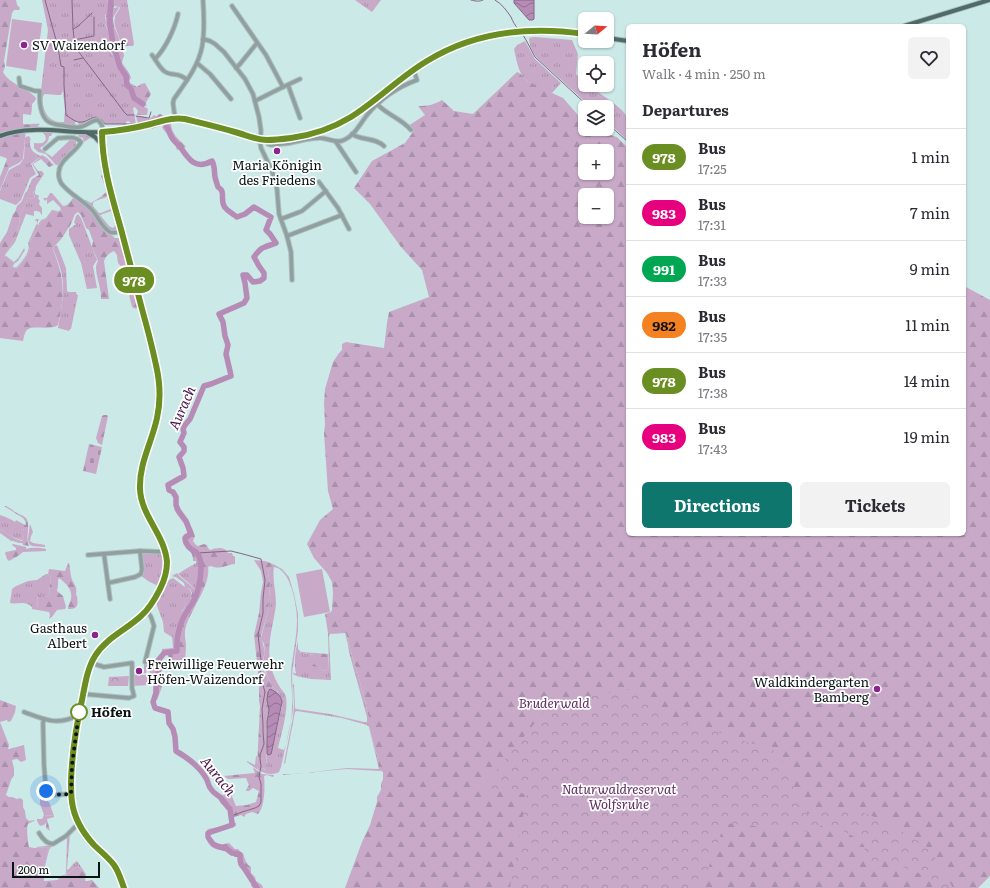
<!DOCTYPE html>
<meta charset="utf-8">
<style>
:root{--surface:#fff;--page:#f2f2f3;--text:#2b2b33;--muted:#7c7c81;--line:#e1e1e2;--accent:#0f766e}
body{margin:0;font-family:Literata,serif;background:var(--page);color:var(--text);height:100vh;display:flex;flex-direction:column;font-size:15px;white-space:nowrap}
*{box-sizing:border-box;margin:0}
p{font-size:13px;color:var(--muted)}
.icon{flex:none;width:22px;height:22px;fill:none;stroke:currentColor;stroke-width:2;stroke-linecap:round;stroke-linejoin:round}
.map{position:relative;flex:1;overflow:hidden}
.drawer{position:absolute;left:626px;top:24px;width:340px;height:512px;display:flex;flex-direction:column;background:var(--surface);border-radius:6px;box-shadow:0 1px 3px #0004}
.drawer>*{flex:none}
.badge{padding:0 8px;border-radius:13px;font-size:14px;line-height:26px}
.needle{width:26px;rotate:72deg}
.buttons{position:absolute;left:578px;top:12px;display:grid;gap:8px}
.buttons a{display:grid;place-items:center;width:36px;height:36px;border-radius:6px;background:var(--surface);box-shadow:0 1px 3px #0004;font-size:20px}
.scale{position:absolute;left:12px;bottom:10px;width:88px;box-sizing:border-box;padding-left:4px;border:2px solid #081312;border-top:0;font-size:11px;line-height:14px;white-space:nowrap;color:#081312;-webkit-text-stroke:3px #fff;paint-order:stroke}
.you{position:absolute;width:20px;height:20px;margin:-10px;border:3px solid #fff;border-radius:50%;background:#1a73e8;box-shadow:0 0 0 6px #1a73e833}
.map>.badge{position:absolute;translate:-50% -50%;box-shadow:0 0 0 2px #fff}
h2{padding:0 16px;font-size:15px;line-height:36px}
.round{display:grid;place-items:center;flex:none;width:42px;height:42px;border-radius:6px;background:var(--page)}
.overview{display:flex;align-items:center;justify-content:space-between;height:68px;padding:0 16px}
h1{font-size:19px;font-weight:700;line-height:30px}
.cta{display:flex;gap:8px;margin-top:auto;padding:8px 16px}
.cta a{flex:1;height:46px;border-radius:6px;background:var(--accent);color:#fff;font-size:16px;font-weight:700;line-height:46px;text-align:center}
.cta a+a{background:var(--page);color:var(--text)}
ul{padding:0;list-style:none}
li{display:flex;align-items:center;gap:12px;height:56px;padding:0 16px;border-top:1px solid var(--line)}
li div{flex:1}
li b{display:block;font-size:15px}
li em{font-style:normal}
li .badge{min-width:44px;font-weight:700;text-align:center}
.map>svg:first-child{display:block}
.grass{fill:url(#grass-tufts);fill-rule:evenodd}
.forest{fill:url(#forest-firs);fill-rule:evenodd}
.cemetery{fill:url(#cemetery-stones)}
.park{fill:url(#park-crowns)}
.pitch{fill:#c8aac8}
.water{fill:url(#water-waves);stroke:#826785}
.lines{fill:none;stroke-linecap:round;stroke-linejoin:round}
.stream{stroke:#826785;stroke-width:1}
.river{stroke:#b68bb6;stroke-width:5.5}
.minor-casing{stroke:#a7c2c1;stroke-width:5.5}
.major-casing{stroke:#a7c2c1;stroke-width:6}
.minor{stroke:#939f9f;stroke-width:3.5}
.major{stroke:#516967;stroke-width:4}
.line-casing{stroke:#fff;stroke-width:9}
.line{stroke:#6b8e23;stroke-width:6}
.walk{stroke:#081312;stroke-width:4;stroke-dasharray:0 7.2}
.poi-dot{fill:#89258d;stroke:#fff;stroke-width:1.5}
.stop-dot{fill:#fff;stroke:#6b8e23;stroke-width:2}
.labels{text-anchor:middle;stroke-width:3.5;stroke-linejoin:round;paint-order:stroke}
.poi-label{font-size:13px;fill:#081312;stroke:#fff;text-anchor:start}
.park-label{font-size:13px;font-style:italic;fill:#622d63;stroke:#fff}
.stop-label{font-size:13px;font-weight:bold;fill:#081312;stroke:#fff;text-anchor:start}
.water-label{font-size:14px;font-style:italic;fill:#4a164c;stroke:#fff}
</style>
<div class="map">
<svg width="990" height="888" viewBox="0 0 990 888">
<defs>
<pattern id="grass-tufts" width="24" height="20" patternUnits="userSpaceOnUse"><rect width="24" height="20" fill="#c8aac8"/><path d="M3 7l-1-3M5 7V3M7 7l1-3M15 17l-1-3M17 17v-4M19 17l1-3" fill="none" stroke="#aa91ab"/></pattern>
<pattern id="forest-firs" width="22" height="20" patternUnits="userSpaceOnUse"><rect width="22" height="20" fill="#c8aac8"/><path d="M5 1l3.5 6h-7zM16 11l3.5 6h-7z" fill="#aa91ab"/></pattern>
<pattern id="cemetery-stones" width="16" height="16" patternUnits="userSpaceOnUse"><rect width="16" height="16" fill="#c8aac8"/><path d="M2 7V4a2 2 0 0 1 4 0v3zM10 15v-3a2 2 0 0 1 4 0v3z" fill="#aa91ab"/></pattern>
<pattern id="park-crowns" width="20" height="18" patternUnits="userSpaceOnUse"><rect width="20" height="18" fill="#c8aac8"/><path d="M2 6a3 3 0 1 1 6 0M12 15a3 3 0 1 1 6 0" fill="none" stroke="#aa91ab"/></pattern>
<pattern id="water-waves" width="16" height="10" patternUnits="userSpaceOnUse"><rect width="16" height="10" fill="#b68bb6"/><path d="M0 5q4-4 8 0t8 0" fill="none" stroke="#927093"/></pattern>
</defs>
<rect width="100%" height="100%" fill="#cae9e7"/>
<g class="grass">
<path d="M42,0H107L110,9L109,13L105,15V24L111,38L112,43L109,50L116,60L134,100L136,102H137L148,109L147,115H137L138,111L135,107L133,108L136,124H131L130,122L128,121L126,122V124H105L100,120L80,125H79L78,121L75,122V125H72C49,122 46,123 40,99L48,30ZM63,91L65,111L64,122H63C60,122 56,122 53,120C45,117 40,101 44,94L61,95Z"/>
<path d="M115,0H127L134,44L133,46H121L120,45C121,35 112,27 115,17C116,14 118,11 120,8L119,7L114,6Z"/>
<polygon points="355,0 381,0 372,12"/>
<path d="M534,37L572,40L578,54L576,74L582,81L585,83V85H587C596,91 626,109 628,119C629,125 628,134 628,141L607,121V107H591L538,59C533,53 529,46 529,38Z"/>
<path d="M525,41L535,59L561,83L552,93C544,90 529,85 524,78C518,71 516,58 514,49L517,45Z"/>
<polygon points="154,115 160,118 143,123 138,124 136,116 146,117 148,119 152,117"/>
<path d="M42,132H53L51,136H49C49,142 45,145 40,148C42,151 49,154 52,157L72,138L76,139V147L60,164L56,165L46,154L38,152L34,148V143C39,143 43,145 46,139L45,135Z"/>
<path d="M78,133L94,137L100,143L107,180L119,227L117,231C114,231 113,232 110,231C104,228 101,220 98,215C94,209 90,204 84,200H86L91,203L102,196H106L110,201L111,200L103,164H102V169L101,170L102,163L100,151L98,146H99C98,142 94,139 90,138L84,142L83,138L79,137ZM107,197L111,209L101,213H99L93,206V203L95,201ZM111,211L115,222V226L113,228L109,226L100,215Z"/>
<path d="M29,136C32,142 30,137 30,143C30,150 35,154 41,156L31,164L36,174L30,178L21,200L16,205L0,199V191L9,170L20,164L24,158L25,138L26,137Z"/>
<path d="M35,191V194L39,196L38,198L40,201L39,204L42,208V215C40,211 38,211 34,211V216L26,214L15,242L5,255L14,262L19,257L24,248L25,250L18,261L15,263L13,266L14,268L18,266C23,260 31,251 28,243L37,223V221H35L36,219H39L37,224L38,225L41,220L46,218L52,210L58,211L61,210L60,207L53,200L47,204V199L45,201L43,198H47L50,193H52L63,206V209L60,212L55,211L46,219L42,220L30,242L29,252L19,267H17L14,269L12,266L14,264V263L6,257L5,254C11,245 16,236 19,225C20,221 19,217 21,213C23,208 26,204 27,199L28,198L32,199L34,198L35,197L33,194Z"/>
<polygon points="78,214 81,218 97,260 93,266 97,288 87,289 81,263 69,235 69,229 76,224 74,223 76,216"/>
<path d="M57,245L66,268L67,291L69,292H76L77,295H78L71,329H70L69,331L58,328C61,308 66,291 61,271C59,263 56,256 53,249L54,247Z"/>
<path d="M0,515C6,517 23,524 24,531C25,533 23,538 23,540C15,540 7,533 0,529Z"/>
<path d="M143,553L163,554V555C164,565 164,574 160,583H159L158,586L148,581L140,575L142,555Z"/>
<path d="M196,563H198C200,572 198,579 196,588L194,589L191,585L178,574L184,570Z"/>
<path d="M273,564L282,569L289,577L294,594L298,614V630L292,674L293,710L292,716L281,767L279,772C267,778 256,769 247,762V761L255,765L256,756L257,757V767L259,769L262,768L265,770L267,768L266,765L267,754H270L271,753L282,706C282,698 278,697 278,692L271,685L265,669L263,660L265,652L264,644L261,638L268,611L270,584L268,573L269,569ZM274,567C291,569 297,606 297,620C297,638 292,656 291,674C291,686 293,697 292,708C292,719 288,740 284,750L278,748C281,735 290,706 285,694C283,691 280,688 278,684C274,677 271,669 270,661C267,642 274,623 276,604C276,591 272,579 274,567Z"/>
<path d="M46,574H48L51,577L49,595L47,597H38L37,600L38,604L36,607H32C24,600 20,605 10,603L12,589L16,586L28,581L37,580Z"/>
<path d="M173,578L186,588L189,589C192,592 192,597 190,601L186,602L184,609L182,610C181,614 182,617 180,621C178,627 174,631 172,637L164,632L163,622L156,603L169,580Z"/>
<path d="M341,632H345L346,633L353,659L358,674L369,718V727L378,759L380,771L346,769L283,775V774H296L347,768L379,769L369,727L367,725L342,718L297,711L295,712L285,764L284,763L293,717L294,706L293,684L294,685L295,708L296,709L330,714L364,722H367V717L349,652L348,645L345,633L330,634L329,636L331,680C324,680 299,679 293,674L294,672L295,674L296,673C294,665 295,658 296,649L298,652L314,655V664L312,665L313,666H318L321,670L327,671V669L329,668L328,633L333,634Z"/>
<polygon points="45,798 47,798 48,802 49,802 54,816 46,815 44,815 40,804 40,799"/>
<path d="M78,826L88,840L87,841L78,827L70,834L67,869L68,870L74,863L77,861L86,874L78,866L70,872L60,878L59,882L44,883C41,872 46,858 49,847L37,848V847L52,845ZM67,838L66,874L59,877L58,880L44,881V870L49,850L51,847Z"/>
</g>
<g class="forest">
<path d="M0,0H16L17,5L20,8L19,10H14L12,13L4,61L5,67L3,72C10,85 27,87 36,98L35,101L32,104V109L31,115L23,114V124C28,125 35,123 40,124L37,127L26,128L23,159L19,163L9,168L0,190V177L7,159L6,158L0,156Z"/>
<path d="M107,0H115L114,5V8L118,7L119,8L114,16L113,18L114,26L119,38V41L118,45L124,54L122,63C126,69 129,71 131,78L129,81L130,83L137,87L141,84L145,83L151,94L145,104L148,107L138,101L136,102L134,100L116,60L110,50V46L112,43L111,38L105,23L106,14L109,13L110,9Z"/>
<path d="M517,72C522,74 524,78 528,82L563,98L585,123V129H592L617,137L628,148V534H964V286L990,300V876L978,888H345L362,842L370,825L377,802V797L381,790V784L383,779V772L379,770L378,759L369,727V718L358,674L353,659L346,633L344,632L333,634L328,633L325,614L331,612L332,610L333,593L332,582L327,573L314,558L307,544L320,520L333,509L328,491L324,433L325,424L324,403L325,389L333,362L339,353L342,350V344L346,342L384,348L387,323L389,312L429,297L422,270L401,247L370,204L354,188L372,161L405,143L413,132L408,126L425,115L418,106C427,106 434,105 442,100L454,111L473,114ZM585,151H607V173H585ZM585,195H607V217H585Z"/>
<path d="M168,123H171C171,134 179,139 186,147L177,150C176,148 176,145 175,143C171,137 165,133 162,127L165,125L167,126Z"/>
<path d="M42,155L47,158L54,165L49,167L41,159L33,164L38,171H42L44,174L36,186L35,192L34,191L33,194L35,198L32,199L28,198L27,199C26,204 23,208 21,213C19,217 20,221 19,225C16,236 11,245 5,254V256L14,263V264L12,266L14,268L19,267L29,252L30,242L42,220L46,219L54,211L60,212L62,210L63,206C68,206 70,202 73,198L71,196V195L90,210L104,229L115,238H120L138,306L136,309L132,307L130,299L124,270L118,263L117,255L114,251C109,253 106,256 104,261L109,299H101C101,296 101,293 100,289C99,281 93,268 98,261L92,247L93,241L89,230L86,228L81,215L78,212L75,214L71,224L62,238L53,248V250C65,279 65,295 58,325C50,331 31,324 26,331C24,334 24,338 23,341L0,338V243L7,232L13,214L15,212L17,206L22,201L25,193L27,191L32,179L39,175L32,164L38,159Z"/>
<polygon points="103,163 111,200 110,201 107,196 102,196 106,192 105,186 101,176 103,174 101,170 102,169 102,164"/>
<polygon points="104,415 107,415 108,416 102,445 98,443 96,438 102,416"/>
<path d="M4,506C8,506 11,509 15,512C18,514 23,515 26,518C31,525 25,538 29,546L23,545L22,543H19L13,541H11L0,533V529L16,539L22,541L23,540L24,530L15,522L16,520L25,525L26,524L25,521L23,518Z"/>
<path d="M174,509H176L178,510L192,528L195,536L193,541L196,545L198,546L204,544L207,545L208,548L210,550C217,548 224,546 228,553H232L233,556L235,557V564C226,565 220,570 211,566L208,567C211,584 191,610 186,626C184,632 185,638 186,644C186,652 185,661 184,669L171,671L163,670L159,671V674L162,687L157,700L152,699L155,682L152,681V674L150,673L149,670L147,669L146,673H144V664L150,665L160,654L162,657L160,661V664L163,666L166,665L168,666L169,665L170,663L168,655L162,651V649L173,648L172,636L174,630L176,629L180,621L181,616V612L184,609L186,602L190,600L192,593L190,589L185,588L184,583L176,577H175L172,576L177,573C181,579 189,583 194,589L196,588C198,579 200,572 198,563H196V561H193C194,546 178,550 184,534L187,533C187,524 178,518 174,509Z"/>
<polygon points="30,524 33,532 31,536 30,541 33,543 45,545 45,547 32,546 29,544 28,539"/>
<path d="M13,544L26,547V549C33,547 40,548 46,549V551L23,552L18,556L9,561L7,559L5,553L6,552L16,550V548L12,545Z"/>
<polygon points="254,560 265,561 273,564 269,569 268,573 270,584 268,611 261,636 265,652 263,659 264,667 259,667 257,662 254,635 259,613 261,593 263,582 261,571"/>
<path d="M68,563H69C70,567 70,571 71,576C72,583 78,585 76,595L77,596C78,603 79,610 68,609C68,605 70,603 71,599C73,590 66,583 59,578L58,580V585L57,591L63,596L66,607L65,609L57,610L52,617L49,619L50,615L49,612L32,609V607L37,606L38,604L37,600L39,596L47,597L49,595L51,577L48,574L49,569L65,571Z"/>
<polygon points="298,641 298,649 301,652 328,654 329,668 327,669 327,671 321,670 318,666 312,666 312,665 314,664 314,655 298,652 296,649"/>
<polygon points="259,670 260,671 264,671 267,675 271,685 277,691 278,694 269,689 267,701 269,710 267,717 266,732 267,745 266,765 267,768 266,770 262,768 259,769 257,767 260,706 259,701 259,687 260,686 261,683 258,672"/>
<path d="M0,700L16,706L15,712L11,721L8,722L7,720L0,722L9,745L8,749H9L24,745L26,760L21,762L17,759L12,760L14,768V775L11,780L6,795L9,797H12L17,799L20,798L23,800V807L25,811L26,818L29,821L35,820L34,821C33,822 30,822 28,824C26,827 28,843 29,847L34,848L49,847L43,871L44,882L59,881L60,878L66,875L78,866L86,874L85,881H88L91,880H92L99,888H0Z"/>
<path d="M254,768L262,774L274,775L273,777L267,775L264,776C265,786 265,807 258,814L252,812L246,814L244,817L241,815L234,817L233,822L236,823V826L210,834L209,836L211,840L219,845L229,843L235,849H238L241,852L243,853C245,858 245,864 251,867V873L255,877L256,881L262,885L263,888H253L251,886C253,877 246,876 245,869L238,865L239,858V857H235L224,850C213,852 201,840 208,829L224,826L230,823L231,817L228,807C223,806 218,803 219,796L224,795L223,787L229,788L231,794L236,806L247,805L256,802L259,791L253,788L249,791H246V790L249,785L246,778L228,779L224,776L254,773L255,772L253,769Z"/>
<polygon points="44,815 54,816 54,817 47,819 50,831 46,828 46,823 44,825 40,826 37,821 37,819 42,819"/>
</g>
<polygon class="cemetery" points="89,444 102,447 96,474 83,471"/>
<g class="park">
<polygon points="129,676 128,686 108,686 109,677"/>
<polygon points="633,688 645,695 661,713 670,719 700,726 713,730 733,738 765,747 777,752 790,774 798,802 800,808 803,812 810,814 835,810 850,810 864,813 885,821 927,847 936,859 953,888 941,888 929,877 910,870 890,861 874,861 869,860 866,856 864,846 860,840 836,827 830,825 822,825 812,832 725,823 701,888 510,888 527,794 483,787 551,703 576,700 601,694"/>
</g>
<g class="pitch">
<polygon points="12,19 42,23 36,71 6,66"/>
<polygon points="45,66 63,68 61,95 42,93"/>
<polygon points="322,569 330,612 304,617 296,574"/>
<polygon points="132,675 150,675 150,685 132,686"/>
</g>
<g class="water">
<polygon points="514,0 534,0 534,19 533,20 529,20 514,3"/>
<path d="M270,689C276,692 281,695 282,702L272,750L271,754L269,755L267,754V722L269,710L267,700L268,692Z"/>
</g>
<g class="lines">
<g class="stream">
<path d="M45,0L58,47L61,66L64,67V85L66,115C69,117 74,121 78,122C90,124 94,109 105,124H134"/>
<polyline points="72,0 73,29 75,47 125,113 127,115 134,115"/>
<path d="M471,0C475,1 479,2 483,0"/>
<path d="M495,0C502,4 507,11 511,17C513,22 515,25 518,29"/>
<polyline points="73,29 77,27 92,13"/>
<polyline points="523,35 526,40 535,57 589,107"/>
<polyline points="74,40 94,36 94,17"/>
<polyline points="74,60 83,58"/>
<polyline points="136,116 149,118 151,112"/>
<polyline points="138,123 147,122 148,124"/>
<polyline points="607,123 628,142"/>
<polyline points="150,127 152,128 165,124"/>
<polyline points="197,553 231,551 243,554 261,559 265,580 263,599 263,613 258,635 261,660 260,675 265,692 262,709 263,724 263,732 264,744 260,755 260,759 261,766 259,777 261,784 261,802 259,806 255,808 242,812 237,814 231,816"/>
</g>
<g class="river">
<polyline points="111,0 110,13 110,25 113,44 120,67 126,76 127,85 131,89 134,98 143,104"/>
<path d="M160,117C162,120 165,123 167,127C169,130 169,133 171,136C173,141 178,144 181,148C189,160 196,170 212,161C215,166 214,171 215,177C216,181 217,184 218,187C226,192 220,198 224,206C226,210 233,214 237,217L245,214L254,207L271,217L266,230L270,234L276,243C272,245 269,245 265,247C260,248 257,253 254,257L259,266L264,273V278L260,281L253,282L247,275H243L245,283L247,298L244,303L219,314L223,322L225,336L228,345L226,354L230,371L231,376L211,384L204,386L190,419L185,425L183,429L184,433L180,442L184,447V451L179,457L183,468L184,476L168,485L169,490L173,492L176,497V505L178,510L186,521L191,534L185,538C186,546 190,549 196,552C200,555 201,564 201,569C201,578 198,594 193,602C192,605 189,607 188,610C180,621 176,637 177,651L164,653L156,664L159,669L156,681V693L153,702L155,708L168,712L169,723L173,729L175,737L176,751C188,758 199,766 206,778C208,781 208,786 211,789C213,792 217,795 220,797C224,801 226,806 230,809L232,823V825L208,833V837L213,844L217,846L227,849L232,853C235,853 238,853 240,855C240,861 240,864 244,868L257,888"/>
</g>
<g class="minor-casing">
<g id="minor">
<polyline points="232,6 266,55 283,87"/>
<polyline points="203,39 210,41 215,44 224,52 245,79 253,94 259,117 261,131 260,142 261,148 272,171 277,189 279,214 287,236 291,252 292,280"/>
<path d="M152,55C156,60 159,67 164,71C171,77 178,71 187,80"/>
<path d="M155,59C166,48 175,28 178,14"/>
<polyline points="197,63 210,74 231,99"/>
<polyline points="236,68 240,64 257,43"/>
<path d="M19,78L20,86L35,91H40C39,100 40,117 49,122C54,125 60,125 65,126C70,127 75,128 80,127C87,126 91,120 98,120L102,125L104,158L111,190L156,363C159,382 161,399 157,418C152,443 137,466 140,494C144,525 177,547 164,582C159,594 151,608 140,617C128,627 113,634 103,647C98,652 94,658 91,664C86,676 84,690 82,702C76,728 72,754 71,780C71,787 71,795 72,801C74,817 83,833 93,844C100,852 108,857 114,866C119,872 121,880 124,888"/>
<polyline points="288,85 300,118"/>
<polyline points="255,101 283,87 300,79"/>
<path d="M377,104C387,115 401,118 411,130"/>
<path d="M175,118L173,103L174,99C185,83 198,67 202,47C205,32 204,15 203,0"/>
<path d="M352,134C362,141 375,137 384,146"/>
<path d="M267,140L268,144L271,145C278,144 284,144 290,143C300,141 310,138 320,138C329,138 336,144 344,140C354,136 360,124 367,115C380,99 398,87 417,80L415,74L412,71"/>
<polyline points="336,142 356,172"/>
<path d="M45,149L58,138C66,138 75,135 81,142C76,152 60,159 59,171C58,175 59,179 61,183C69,194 83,200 92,210C98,216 101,227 110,232C114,234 118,232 122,231"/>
<polyline points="319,182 338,208 349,229"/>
<polyline points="281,219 297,213 302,211 326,191"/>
<polyline points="287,236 342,215"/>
<polyline points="104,554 110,599"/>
<polyline points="88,555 140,551 165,552"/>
<polyline points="108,583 135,577 141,574 142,569 140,551"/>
<polyline points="145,662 154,626 151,617 147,610"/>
<polyline points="83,694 129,698 134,696 132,688 132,663 104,667 91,663"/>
<path d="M24,712C46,720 57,726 79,715"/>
<polyline points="44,719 43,723 44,765 46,791 51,795 71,794"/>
<path d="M39,833C42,838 46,844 53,844L66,836L79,823"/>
</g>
</g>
<g class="major-casing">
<g id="major">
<polyline points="904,26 989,0"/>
<polyline points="607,38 628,41"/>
<polyline points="88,133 95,137 103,146"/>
<path d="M0,136C38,122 77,137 116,131C128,130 140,127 152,124C163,121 174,117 185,119C202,123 219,127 235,132C246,135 256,140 267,140C275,140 284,139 292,138C315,135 337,127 356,114C378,99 397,80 419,65C468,33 528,26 585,34"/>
</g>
</g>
<use href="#minor" class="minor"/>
<use href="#major" class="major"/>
</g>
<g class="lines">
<g class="line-casing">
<path id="line" d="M124,888C121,880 119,872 114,865C108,857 101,852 94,845C83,833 74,817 72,802C71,795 71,788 71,781C72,753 76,727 82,700C85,685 87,669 95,656C106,638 126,630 141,616C149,609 155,599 160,589C164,581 167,572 167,562C165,535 141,516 140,489C139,463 152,442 157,418C161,400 160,382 156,365C152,346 147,327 142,309C135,282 128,256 121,229C112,197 102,165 102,132C119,131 135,128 151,124C163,121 173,117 185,119C201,123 218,127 235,132C246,135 256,140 267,140C275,140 283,139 291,138C312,135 333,128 351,117C378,100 400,77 427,61C474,32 530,26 585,34"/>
</g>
<use href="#line" class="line"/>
<polyline class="walk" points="46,791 51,795 71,794 72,765 79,712"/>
</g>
<g class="poi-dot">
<circle cx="24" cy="45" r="4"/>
<circle cx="277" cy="151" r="4"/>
<circle cx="95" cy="635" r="4"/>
<circle cx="139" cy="671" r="4"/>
<circle cx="877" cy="689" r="4"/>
</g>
<circle class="stop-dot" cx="79" cy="712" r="8"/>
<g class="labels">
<g class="poi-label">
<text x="32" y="50">SV Waizendorf</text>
<text x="277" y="170" text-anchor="middle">Maria Königin<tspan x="277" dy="15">des Friedens</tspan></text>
<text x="87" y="633" text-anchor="end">Gasthaus<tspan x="87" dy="15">Albert</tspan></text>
<text x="147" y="669">Freiwillige Feuerwehr<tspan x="147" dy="15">Höfen-Waizendorf</tspan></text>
<text x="869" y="687" text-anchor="end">Waldkindergarten<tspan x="869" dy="15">Bamberg</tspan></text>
</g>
<g class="park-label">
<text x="554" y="708">Bruderwald</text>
<text x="619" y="794">Naturwaldreservat<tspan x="619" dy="15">Wolfsruhe</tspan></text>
</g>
<g class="stop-label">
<text x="91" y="717">Höfen</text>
</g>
<g class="water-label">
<text transform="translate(182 408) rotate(-66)" y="5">Aurach</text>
<text transform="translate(218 776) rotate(51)" y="5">Aurach</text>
</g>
</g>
</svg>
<div class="buttons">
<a><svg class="needle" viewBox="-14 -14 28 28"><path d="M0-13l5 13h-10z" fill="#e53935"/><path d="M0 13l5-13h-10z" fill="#7c7c81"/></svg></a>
<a><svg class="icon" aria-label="locate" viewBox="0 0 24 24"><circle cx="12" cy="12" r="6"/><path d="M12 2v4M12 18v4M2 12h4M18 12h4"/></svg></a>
<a><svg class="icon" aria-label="layers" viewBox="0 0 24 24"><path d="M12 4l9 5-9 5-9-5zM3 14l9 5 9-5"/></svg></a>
<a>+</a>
<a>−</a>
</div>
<div class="scale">200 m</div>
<div class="you" style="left:46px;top:791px"></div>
<b class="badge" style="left:134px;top:280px;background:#6b8e23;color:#fff">978</b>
<section class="drawer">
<div class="overview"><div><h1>Höfen</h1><p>Walk · 4 min · 250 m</p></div><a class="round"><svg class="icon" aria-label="heart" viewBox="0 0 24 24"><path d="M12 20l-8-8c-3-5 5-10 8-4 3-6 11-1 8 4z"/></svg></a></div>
<h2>Departures</h2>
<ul>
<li><span class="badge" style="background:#6b8e23;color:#fff">978</span><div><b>Bus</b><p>17:25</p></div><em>1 min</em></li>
<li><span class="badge" style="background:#e6007e;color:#fff">983</span><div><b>Bus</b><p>17:31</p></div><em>7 min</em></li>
<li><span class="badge" style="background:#00a651;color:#fff">991</span><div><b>Bus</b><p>17:33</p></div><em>9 min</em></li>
<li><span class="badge" style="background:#f58220;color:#111">982</span><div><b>Bus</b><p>17:35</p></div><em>11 min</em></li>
<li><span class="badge" style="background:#6b8e23;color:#fff">978</span><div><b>Bus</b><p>17:38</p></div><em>14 min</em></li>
<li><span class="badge" style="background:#e6007e;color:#fff">983</span><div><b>Bus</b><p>17:43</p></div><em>19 min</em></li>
</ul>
<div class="cta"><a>Directions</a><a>Tickets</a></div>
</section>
</div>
